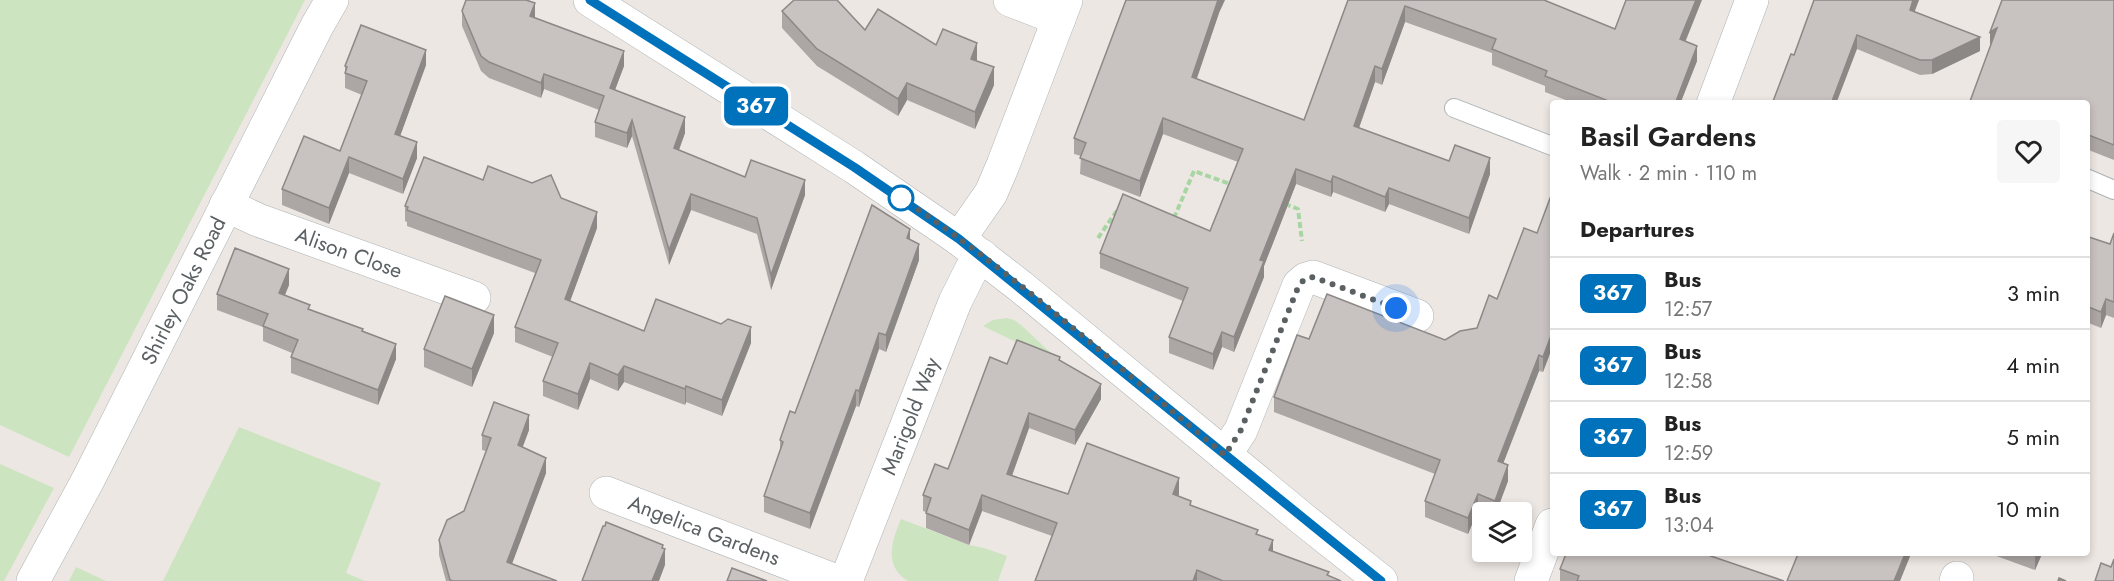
<!DOCTYPE html>
<meta charset="utf-8">
<style>
:root{--surface:#fff;--page:#f6f6f6;--text:#222;--muted:#767676;--line:#e0e0e0}
body{margin:0;font-family:Jost,sans-serif;background:var(--page);color:var(--text);height:100vh;display:flex;flex-direction:column;font-size:22px;white-space:nowrap}
*{box-sizing:border-box;margin:0}
p{font-size:20px;color:var(--muted)}
.icon{flex:none;width:33px;height:33px;fill:none;stroke:currentColor;stroke-width:2;stroke-linecap:round;stroke-linejoin:round}
.map{position:relative;flex:1;overflow:hidden}
.drawer{position:absolute;left:1550px;top:100px;width:540px;height:456px;display:flex;flex-direction:column;background:var(--surface);border-radius:6px;box-shadow:0 3px 9px #0003}
.drawer>*{flex:none}
.badge{padding:0 12px;border-radius:9px;font-size:21px;line-height:39px}
.fabs{position:absolute;left:1472px;top:502px;display:grid;gap:12px}
.fabs a{display:grid;place-items:center;width:60px;height:60px;border-radius:6px;background:var(--surface);box-shadow:0 3px 9px #0003;font-size:30px}
.you{position:absolute;width:30px;height:30px;margin:-15px;border:4px solid #fff;border-radius:50%;background:#1a73e8;box-shadow:0 0 0 9px #1a73e833}
.map>.badge{position:absolute;translate:-50% -50%;box-shadow:0 0 0 3px #fff}
h2{padding:0 30px;font-size:22px;line-height:54px}
.round{display:grid;place-items:center;flex:none;width:63px;height:63px;border-radius:6px;background:var(--page)}
.overview{display:flex;align-items:center;justify-content:space-between;height:102px;padding:0 30px}
h1{font-size:28px;font-weight:600;line-height:45px}
ul{padding:0;list-style:none}
li{display:flex;align-items:center;gap:18px;height:72px;padding:0 30px;border-top:2px solid var(--line)}
li div{flex:1}
li b{display:block;font-size:22px}
li em{font-style:normal}
li .badge{min-width:66px;font-weight:700;text-align:center}
.map>svg:first-child{display:block}
.green{fill:#cce4c0}
.lines{fill:none;stroke-linecap:round;stroke-linejoin:round}
.lane-casing{stroke:#aeb3b5;stroke-width:20}
.street-casing{stroke:#aeb3b5;stroke-width:34}
.path{stroke:#a7d6a3;stroke-width:4;stroke-dasharray:6 3;stroke-linecap:butt}
.lane{stroke:#fff;stroke-width:18}
.street{stroke:#fff;stroke-width:33}
.wall{fill:#aca7a5}
.shaded-wall{fill:#8c8886}
.building{fill:#c8c2c0;stroke:#8c8886;stroke-width:1.5}
.line-casing{stroke:#fff;stroke-width:14}
.line{stroke:#0072bc;stroke-width:9}
.walk{stroke:#5b6163;stroke-width:6;stroke-dasharray:0 10.8}
.stop-dot{fill:#fff;stroke:#0072bc;stroke-width:3}
.labels{text-anchor:middle;stroke-width:6;stroke-linejoin:round;paint-order:stroke}
.street-label{font-size:21px;fill:#5b6163;stroke:#fff}
</style>
<div class="map">
<svg width="2114" height="581" viewBox="0 0 2114 581">
<rect width="100%" height="100%" fill="#ede7e3"/>
<g class="green">
<polygon points="0,0 305,0 69,457 0,425"/>
<polygon points="1007,318 1014,320 1021,325 1065,366 983,326 993,320"/>
<polygon points="239,427 381,483 346,573 365,581 163,581"/>
<polygon points="0,464 54,488 4,581 0,581"/>
<path d="M901,519L969,545L984,548L1007,556L998,581H908C883,565 892,541 901,519Z"/>
<polygon points="76,567 106,581 69,581"/>
</g>
<g class="lines">
<g class="lane-casing">
<g id="lane">
<polyline points="1454,108 1552,146"/>
<polyline points="2086,178 2114,190"/>
</g>
</g>
<g class="street-casing">
<g id="street">
<polyline points="590,0 854,167 959,239 1020,286 1304,520 1381,581"/>
<polyline points="1010,0 1059,19"/>
<polyline points="1713,104 1752,0"/>
<path id="s1" d="M226,205L258,220L474,298"/>
<polyline points="959,239 991,193 1003,165 1066,0"/>
<polyline points="1225,455 1241,430 1299,285 1306,279 1313,277 1417,316"/>
<path id="s2" d="M606,493L836,581"/>
<path id="s3" d="M33,581L88,480L317,26L332,0"/>
<path id="s4" d="M846,581L955,302L971,270L982,256"/>
<polyline points="1531,581 1552,525"/>
<polyline points="1956,581 1957,578"/>
</g>
</g>
<g class="path">
<polyline points="1285,204 1298,209 1302,241"/>
<polyline points="1174,218 1194,171 1233,185"/>
<polyline points="1098,238 1118,209"/>
</g>
<use href="#lane" class="lane"/>
<use href="#street" class="street"/>
</g>
<g class="wall">
<polygon points="1348,0 1615,29 1686,41 1697,61 1680,104 1576,104 1545,92 1545,86 1492,65 1492,53 1405,22 1382,85 1375,82 1359,128 1449,161 1490,174 1469,234 1389,204 1385,212 1333,192 1331,197 1296,184 1264,266 1264,277 1234,352 1222,347 1213,370 1169,353 1169,337 1183,301 1100,268 1100,253 1210,231 1238,162 1163,134 1140,197 1080,174 1081,156 1074,154 1074,138 1219,13 1196,79 1304,120"/>
<polygon points="1814,0 1919,0 1914,11 1980,51 1932,74 1920,75 1857,49 1794,55"/>
<polygon points="2114,0 2114,160 2086,149 2086,104 1990,46"/>
<polygon points="462,11 535,18 624,66 615,90 685,133 679,150 745,177 805,195 771,290 757,234 691,210 669,265 632,136 627,148 595,137 595,122 599,110 544,89 541,98 489,78 481,71 462,26"/>
<polygon points="782,11 865,30 977,61 994,85 975,129 907,100 898,116 817,66 782,28"/>
<polygon points="426,65 400,136 417,158 403,194 349,173 329,224 282,205 282,189 340,151 362,95 345,88 345,66"/>
<polygon points="483,180 561,198 597,228 570,301 644,331 751,343 722,416 686,402 685,405 624,382 618,391 590,379 578,410 543,396 543,381 553,357 515,342 515,327 535,273 407,226 407,222 405,221 405,206"/>
<polygon points="1552,193 1552,348 1543,372 1539,371 1503,463 1508,481 1496,513 1487,513 1478,510 1468,534 1425,517 1425,501 1435,474 1274,412 1274,397 1309,339 1445,340 1477,328 1497,299 1537,233"/>
<polygon points="2114,233 2114,318 2106,315 2101,328 2086,322 2086,236 2110,244"/>
<polygon points="910,240 919,260 886,352 879,349 859,407 856,406 810,529 764,512 764,496 780,452 780,440 795,413"/>
<polygon points="289,285 285,295 310,309 363,332 396,359 378,405 291,373 291,357 292,353 263,341 263,327 217,310 217,294"/>
<polygon points="494,333 472,387 424,367 424,349"/>
<polygon points="1060,360 1101,399 1075,445 1029,428 1012,476 1068,494 1179,494 1178,496 1191,505 1258,534 1273,551 1341,581 1035,581 1052,536 982,511 969,545 926,528 926,512 923,511 923,495 948,469 1007,364"/>
<polygon points="529,430 522,447 546,473 512,564 557,581 446,581 439,555 439,540 464,511 486,451 482,450 482,435"/>
<polygon points="1991,554 2042,554 2035,570"/>
<polygon points="1560,569 1784,581 1560,581"/>
</g>
<g class="shaded-wall">
<polygon points="1218,0 1225,0 1219,13 1192,93 1192,77"/>
<polygon points="1696,0 1702,0 1680,55 1680,39"/>
<polygon points="1913,0 1919,0 1910,24 1910,10"/>
<polygon points="535,3 535,19 530,16"/>
<polygon points="1405,6 1405,22 1382,85 1382,69"/>
<polygon points="1997,28 1990,46 1990,32"/>
<polygon points="1857,35 1857,49 1836,104 1831,104"/>
<polygon points="1980,37 1980,51 1932,74 1932,60"/>
<polygon points="977,43 977,61 971,59"/>
<polygon points="1697,46 1697,61 1680,104 1675,104"/>
<polygon points="426,50 426,65 395,150 395,134"/>
<polygon points="624,51 624,66 610,103 610,88"/>
<polygon points="1375,66 1375,82 1354,142 1354,126"/>
<polygon points="994,67 994,85 975,129 975,112"/>
<polygon points="544,74 544,89 541,98 541,83"/>
<polygon points="907,83 907,100 898,116 898,99"/>
<polygon points="685,117 685,133 674,163 674,148"/>
<polygon points="1163,118 1163,134 1140,197 1140,181"/>
<polygon points="632,120 632,136 627,148 627,133"/>
<polygon points="417,142 417,158 403,194 403,179"/>
<polygon points="349,157 349,173 329,224 329,208"/>
<polygon points="1490,158 1490,174 1469,234 1469,218"/>
<polygon points="1296,169 1296,184 1264,266 1264,277 1234,352 1234,337 1260,260"/>
<polygon points="1333,176 1333,192 1331,197 1331,182"/>
<polygon points="805,180 805,195 771,290 771,275"/>
<polygon points="1389,188 1389,204 1385,212 1385,197"/>
<polygon points="691,194 691,210 669,265 669,250"/>
<polygon points="597,212 597,228 565,315 565,299"/>
<polygon points="910,229 910,245 907,238"/>
<polygon points="919,244 919,260 886,352 886,335"/>
<polygon points="289,269 289,285 279,309 279,293"/>
<polygon points="2106,299 2106,315 2101,328 2101,312"/>
<polygon points="494,315 494,333 472,387 472,369"/>
<polygon points="751,327 751,343 722,416 722,400"/>
<polygon points="1222,332 1222,347 1213,370 1213,354"/>
<polygon points="879,333 879,349 859,407 859,391"/>
<polygon points="1552,333 1552,348 1543,372 1543,357"/>
<polygon points="396,344 396,359 378,405 378,390"/>
<polygon points="1539,355 1539,371 1498,477 1498,461"/>
<polygon points="590,363 590,379 578,410 578,394"/>
<polygon points="624,366 624,382 618,391 618,375"/>
<polygon points="1101,384 1101,399 1075,445 1075,430"/>
<polygon points="686,386 686,402 685,405 685,389"/>
<polygon points="856,390 856,406 810,529 810,513"/>
<polygon points="1029,413 1029,428 1007,489 1007,474"/>
<polygon points="529,415 529,430 518,460 518,445"/>
<polygon points="546,458 546,473 507,577 507,562"/>
<polygon points="1508,465 1508,481 1496,513 1495,513 1495,501"/>
<polygon points="1179,478 1179,494 1173,509 1173,494"/>
<polygon points="1478,494 1478,510 1468,534 1468,518"/>
<polygon points="982,495 982,511 969,545 969,530"/>
<polygon points="1273,540 1273,555 1269,550"/>
<polygon points="663,545 663,554 665,549 665,565 659,581 652,581"/>
<polygon points="1905,554 1911,554 1900,581 1894,581"/>
<polygon points="2035,554 2042,554 2035,570"/>
<polygon points="1197,570 1197,581 1193,581"/>
</g>
<g class="building">
<polygon points="466,0 526,0 535,3 530,16 624,51 610,88 685,117 674,148 745,177 751,160 805,180 771,275 757,218 691,194 669,250 632,120 627,133 595,122 604,96 544,74 541,83 489,62 481,56 462,11"/>
<polygon points="794,0 837,0 865,30 878,9 936,45 943,29 977,43 971,59 994,67 975,112 907,83 898,99 817,49 782,11"/>
<polygon points="1126,0 1218,0 1192,77 1304,120 1348,0 1544,0 1615,29 1626,0 1696,0 1680,39 1697,46 1675,104 1662,104 1655,101 1653,104 1616,104 1545,76 1547,71 1492,49 1496,39 1405,6 1382,69 1375,66 1354,126 1449,161 1455,145 1490,158 1469,218 1389,188 1385,197 1333,176 1331,182 1296,169 1260,260 1264,261 1234,337 1222,332 1213,354 1169,337 1188,288 1100,253 1123,194 1210,231 1243,149 1163,118 1140,181 1080,158 1086,143 1074,138"/>
<polygon points="1814,0 1913,0 1910,10 1980,37 1932,60 1920,60 1857,35 1831,104 1772,104 1791,54 1794,55"/>
<polygon points="2002,0 2114,0 2114,145 2086,134 2086,104 1969,104 1997,28 1990,32"/>
<polygon points="361,25 426,50 395,134 417,142 403,179 349,157 329,208 282,189 304,136 340,151 367,81 345,73 347,67 345,66"/>
<polygon points="424,157 483,180 488,166 532,183 551,175 561,198 597,212 565,299 644,331 656,299 721,324 728,319 751,327 722,400 686,386 685,389 624,366 618,375 590,363 578,394 543,381 558,343 515,327 541,260 407,210 408,207 405,206"/>
<polygon points="1552,193 1552,333 1543,357 1539,355 1498,461 1508,465 1495,501 1478,494 1468,518 1425,501 1440,460 1274,397 1297,335 1309,339 1327,294 1445,340 1460,331 1477,328 1489,295 1497,299 1524,228 1537,233"/>
<polygon points="872,205 910,229 907,238 919,244 886,335 879,333 859,391 856,390 810,513 764,496 783,442 780,440 790,411 795,413"/>
<polygon points="2114,233 2114,302 2106,299 2101,312 2086,306 2086,236 2110,244"/>
<polygon points="235,248 289,269 279,293 310,305 308,309 363,329 362,331 396,344 378,390 291,357 298,340 263,326 268,314 217,294"/>
<polygon points="445,296 494,315 472,369 424,349"/>
<polygon points="1017,340 1060,357 1059,360 1101,384 1075,430 1029,413 1007,474 1068,494 1087,443 1179,478 1173,494 1191,501 1190,505 1258,530 1256,534 1273,540 1269,550 1329,572 1327,575 1341,581 1223,581 1197,570 1193,581 1035,581 1057,523 982,495 969,530 926,513 931,498 923,495 935,464 948,469 990,357 1007,364"/>
<polygon points="494,402 529,415 518,445 546,458 507,562 557,581 453,581 450,580 439,540 447,520 464,511 491,438 482,435"/>
<polygon points="606,522 663,545 662,548 665,549 652,581 582,581 603,526 605,526"/>
<polygon points="1566,554 1705,554 1784,581 1577,581 1579,576 1560,569"/>
<polygon points="1798,554 1905,554 1894,581 1787,581"/>
<polygon points="2114,559 2114,581 2095,581 2101,563 2111,567"/>
<polygon points="732,568 767,581 727,581"/>
<polygon points="2059,578 2066,581 2058,581"/>
</g>
<g class="lines">
<g class="line-casing">
<polyline id="line" points="590,0 854,167 959,239 1381,581"/>
</g>
<use href="#line" class="line"/>
<path class="walk" d="M901,198C1012,271 1120,369 1225,455L1241,430L1299,285L1305,279L1313,277L1396,308"/>
</g>
<circle class="stop-dot" cx="901" cy="198" r="12"/>
<g class="labels">
<g class="street-label">
<text dy="7" stroke="none"><textPath href="#s1" startOffset="132">Alison Close</textPath></text>
<text dy="7" stroke="none"><textPath href="#s3" startOffset="327">Shirley Oaks Road</textPath></text>
<text dy="7" stroke="none"><textPath href="#s4" startOffset="177">Marigold Way</textPath></text>
<text dy="7" stroke="none"><textPath href="#s2" startOffset="105">Angelica Gardens</textPath></text>
</g>
</g>
</svg>
<div class="fabs">
<a><svg class="icon" aria-label="layers" viewBox="0 0 24 24"><path d="M12 4l9 5-9 5-9-5zM3 14l9 5 9-5"/></svg></a>
</div>
<div class="you" style="left:1396px;top:308px"></div>
<b class="badge" style="left:756px;top:106px;background:#0072bc;color:#fff">367</b>
<section class="drawer">
<div class="overview"><div><h1>Basil Gardens</h1><p>Walk · 2 min · 110 m</p></div><a class="round"><svg class="icon" aria-label="heart" viewBox="0 0 24 24"><path d="M12 20l-8-8c-3-5 5-10 8-4 3-6 11-1 8 4z"/></svg></a></div>
<h2>Departures</h2>
<ul>
<li><span class="badge" style="background:#0072bc;color:#fff">367</span><div><b>Bus</b><p>12:57</p></div><em>3 min</em></li>
<li><span class="badge" style="background:#0072bc;color:#fff">367</span><div><b>Bus</b><p>12:58</p></div><em>4 min</em></li>
<li><span class="badge" style="background:#0072bc;color:#fff">367</span><div><b>Bus</b><p>12:59</p></div><em>5 min</em></li>
<li><span class="badge" style="background:#0072bc;color:#fff">367</span><div><b>Bus</b><p>13:04</p></div><em>10 min</em></li>
</ul>
</section>
</div>
